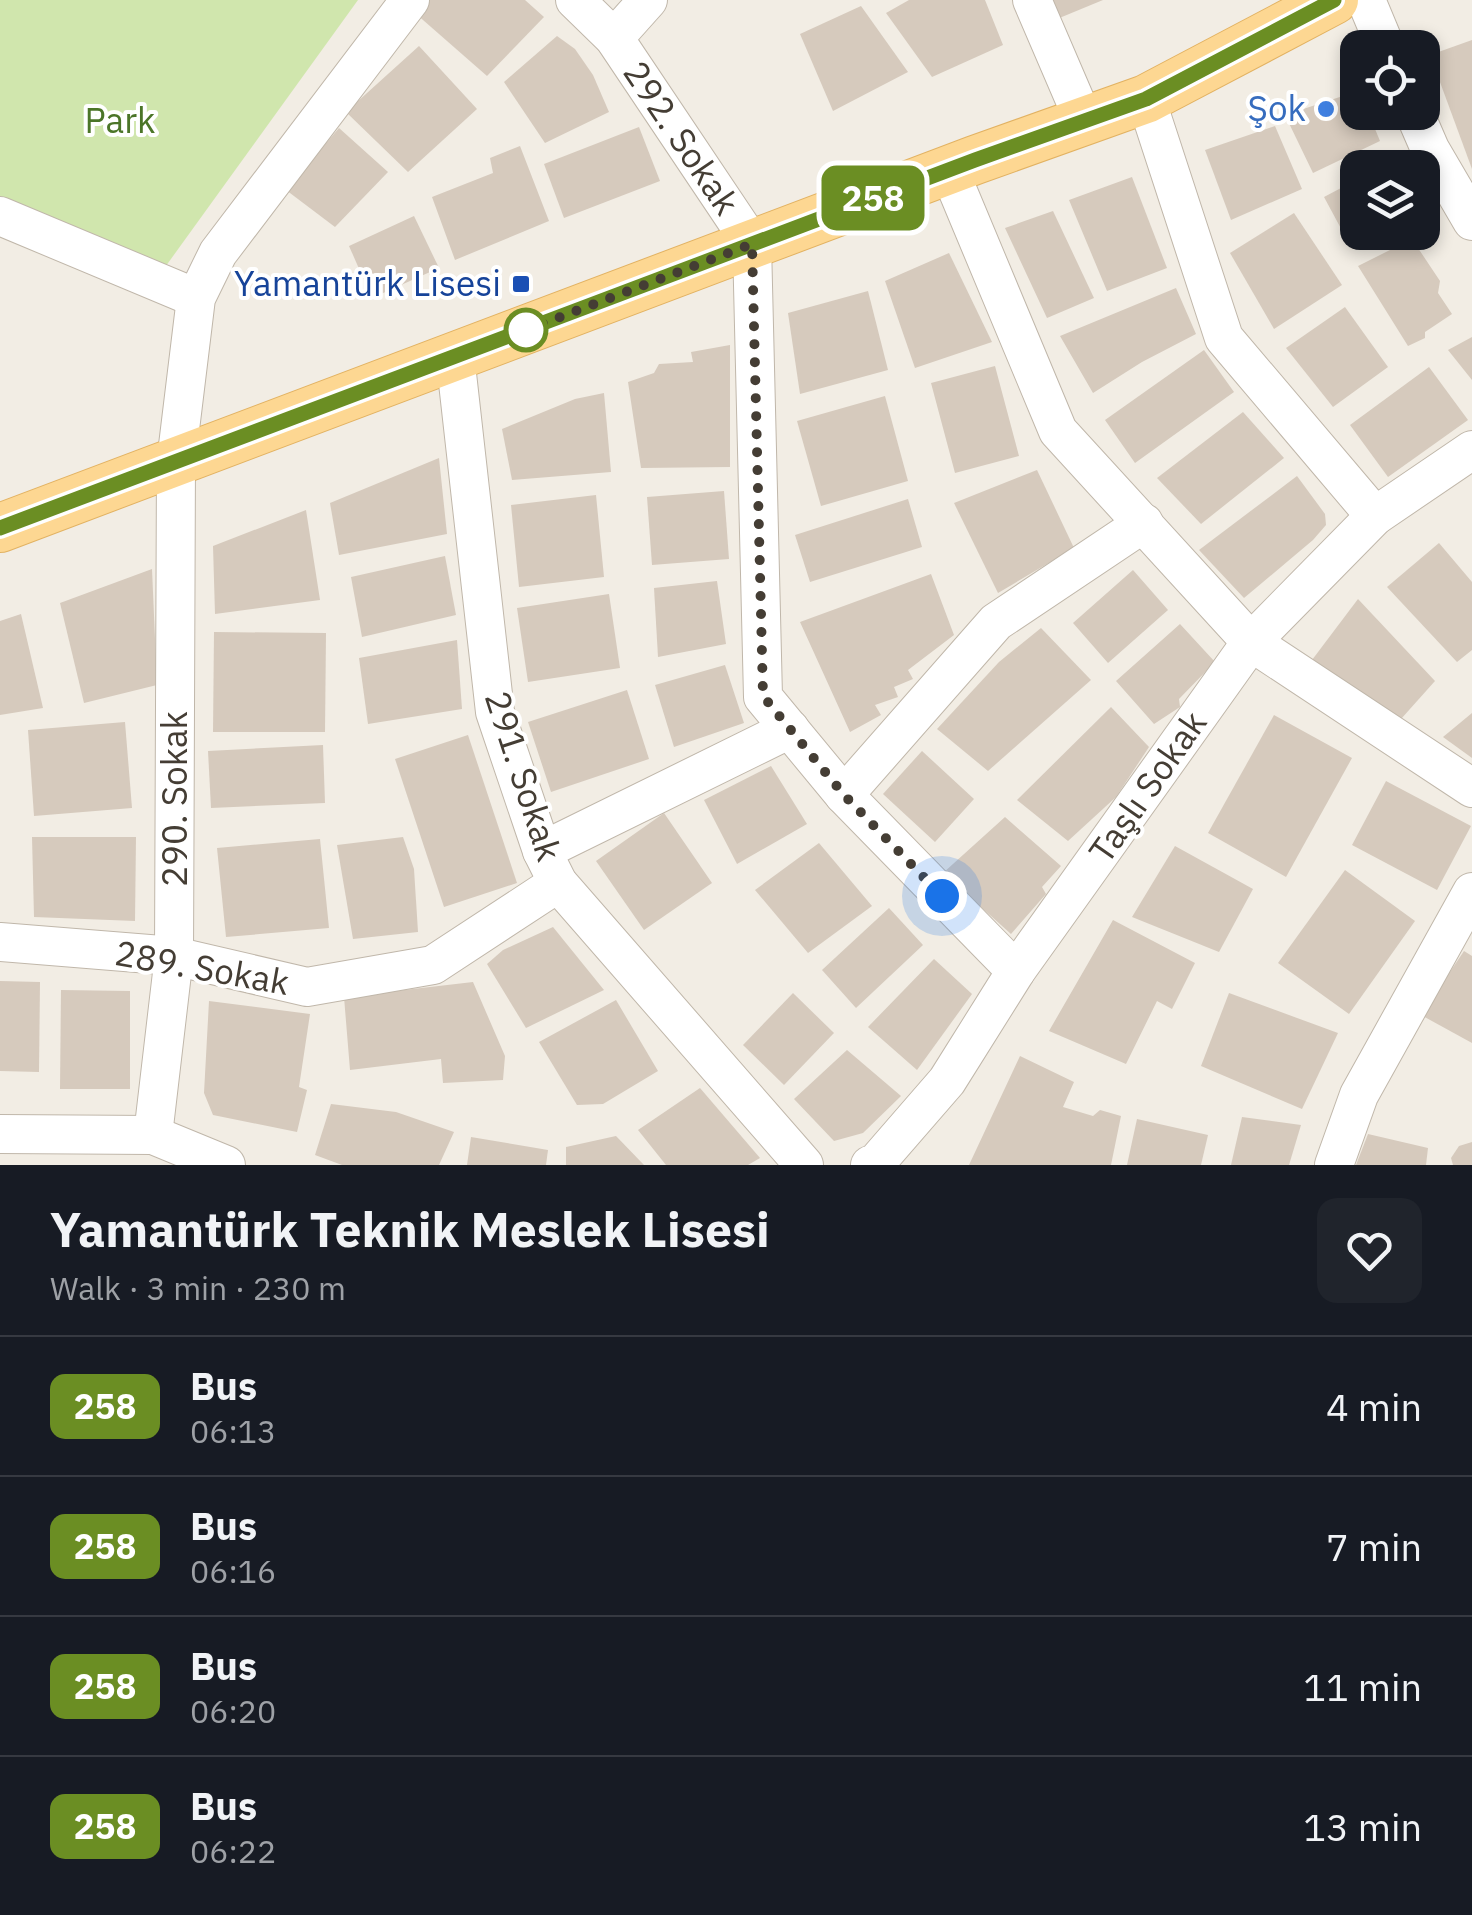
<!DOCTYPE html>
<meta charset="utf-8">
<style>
:root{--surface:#171b24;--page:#20242c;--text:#f1f3f6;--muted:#9ea1a6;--line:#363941}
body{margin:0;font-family:"IBM Plex Sans",sans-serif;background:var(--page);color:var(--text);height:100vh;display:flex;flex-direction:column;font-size:38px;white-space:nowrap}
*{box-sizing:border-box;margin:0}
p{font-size:32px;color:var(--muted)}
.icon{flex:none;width:55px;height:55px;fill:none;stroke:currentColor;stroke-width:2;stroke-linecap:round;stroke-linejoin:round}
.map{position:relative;height:1165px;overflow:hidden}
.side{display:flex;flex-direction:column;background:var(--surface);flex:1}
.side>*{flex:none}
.badge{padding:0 20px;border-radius:15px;font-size:35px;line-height:65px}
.fabs{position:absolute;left:1340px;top:30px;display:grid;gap:20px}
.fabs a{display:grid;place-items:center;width:100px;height:100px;border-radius:20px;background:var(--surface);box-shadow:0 5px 15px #0003;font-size:50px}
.you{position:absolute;width:50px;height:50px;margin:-25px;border:8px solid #fff;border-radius:50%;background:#1a73e8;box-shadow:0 0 0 15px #1a73e833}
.map>.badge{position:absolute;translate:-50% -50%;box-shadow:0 0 0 5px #fff}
.round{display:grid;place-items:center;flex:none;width:105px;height:105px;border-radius:20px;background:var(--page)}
.overview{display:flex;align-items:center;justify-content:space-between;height:170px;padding:0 50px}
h1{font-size:48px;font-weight:800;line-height:75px}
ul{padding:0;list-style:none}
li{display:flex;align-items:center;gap:30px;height:140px;padding:0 50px;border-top:2px solid var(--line)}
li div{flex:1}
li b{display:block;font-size:38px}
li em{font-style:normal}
li .badge{min-width:110px;font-weight:700;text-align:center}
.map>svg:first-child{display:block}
.green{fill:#d0e6ad}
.building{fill:#d6cabd}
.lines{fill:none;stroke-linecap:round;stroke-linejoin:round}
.minor-casing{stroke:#c0b7aa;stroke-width:40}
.major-casing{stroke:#e2b262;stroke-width:50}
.minor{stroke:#fff;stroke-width:38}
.major{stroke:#fdd792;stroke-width:48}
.line-casing{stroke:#fff;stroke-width:22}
.line{stroke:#6b8e23;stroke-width:15}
.walk{stroke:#443d34;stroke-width:10;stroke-dasharray:0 18}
.shop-dot{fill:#3f7fe0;stroke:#fff;stroke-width:4}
.transit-dot{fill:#1a4fb4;stroke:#fff;stroke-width:4}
.stop-dot{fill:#fff;stroke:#6b8e23;stroke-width:5}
.labels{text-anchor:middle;stroke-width:8;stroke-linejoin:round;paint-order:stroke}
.shop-label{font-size:35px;fill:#366cbe;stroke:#fff;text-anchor:end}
.park-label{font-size:35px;fill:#4b7528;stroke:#fff}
.street-label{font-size:35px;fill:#443d34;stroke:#fff}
.transit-label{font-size:35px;fill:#164399;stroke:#fff;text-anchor:end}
</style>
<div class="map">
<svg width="1472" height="1165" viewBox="0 0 1472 1165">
<rect width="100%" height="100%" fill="#f2ede4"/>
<polygon class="green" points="0,0 358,0 163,270 0,206"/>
<g class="building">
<polygon points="427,0 525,0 544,17 487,76 415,13"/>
<polygon points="909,0 985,0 1003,45 932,77 886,13"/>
<polygon points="1049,0 1103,0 1057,19"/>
<polygon points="861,6 908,72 833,111 800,34"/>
<polygon points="557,36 575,49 593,75 609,112 545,143 504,82"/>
<polygon points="1472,40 1472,169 1430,55"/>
<polygon points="419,46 477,109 408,172 346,112"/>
<polygon points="1358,91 1358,112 1368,112 1380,141 1313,173 1285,115"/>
<polygon points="1275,126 1302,189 1231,220 1205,150"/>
<polygon points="639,127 660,181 564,218 544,164"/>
<polygon points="339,128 388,172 335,227 286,190"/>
<polygon points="520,146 549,221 455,260 432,197 493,173 490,158"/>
<polygon points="1132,177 1167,268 1107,291 1069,200"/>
<polygon points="1358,179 1358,232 1381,232 1352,249 1324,197"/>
<polygon points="1053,211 1094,298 1047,318 1005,228"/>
<polygon points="1294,213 1342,285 1274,329 1230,253"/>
<polygon points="414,216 439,268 372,298 349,246"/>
<polygon points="1412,239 1440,281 1438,293 1452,314 1425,332 1425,338 1408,346 1358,266"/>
<polygon points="949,253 992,342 915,368 885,281"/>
<polygon points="1176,288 1196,334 1142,362 1093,393 1060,336"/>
<polygon points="868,291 888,370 800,394 788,313"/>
<polygon points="1345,307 1388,367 1333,407 1286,348"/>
<polygon points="1472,337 1472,380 1448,350"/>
<polygon points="730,345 730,467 641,468 628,382 654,373 659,364 693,362 691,352"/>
<polygon points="1204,350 1234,392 1135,463 1105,420"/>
<polygon points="995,366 1019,456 955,473 931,383"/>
<polygon points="1429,367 1468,420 1388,477 1350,425"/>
<polygon points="604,393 611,472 512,480 502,429 575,399"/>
<polygon points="885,396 908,481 821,506 797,421"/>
<polygon points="1243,412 1284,458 1201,524 1157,478"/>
<polygon points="439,458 447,534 339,555 330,503"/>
<polygon points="1037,470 1074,548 998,593 954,503"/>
<polygon points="1297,476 1325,514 1326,525 1313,540 1244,598 1199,550"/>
<polygon points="724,491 729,559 652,565 647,497"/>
<polygon points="596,495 604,577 519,587 511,505"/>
<polygon points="908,499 922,547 810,582 795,535"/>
<polygon points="306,510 320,600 215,614 213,546"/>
<polygon points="1439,543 1472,582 1472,650 1457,662 1387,587"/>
<polygon points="445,556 456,615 362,637 351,577"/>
<polygon points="152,569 157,685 84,703 60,603"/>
<polygon points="1133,570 1168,610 1108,663 1073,623"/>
<polygon points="931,574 954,635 908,670 913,679 894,687 898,697 875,705 881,715 850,732 800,622"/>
<polygon points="717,581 726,644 658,657 654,588"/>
<polygon points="609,594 620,668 528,682 517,608"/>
<polygon points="1358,599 1435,681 1401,719 1309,664"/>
<polygon points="21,614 43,708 0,715 0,621"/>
<polygon points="1180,624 1215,662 1179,699 1180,707 1154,724 1116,681"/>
<polygon points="1041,628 1091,680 988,771 937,729 999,662"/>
<polygon points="214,632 326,633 325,732 213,732"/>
<polygon points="457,640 462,709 368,724 359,658"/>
<polygon points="725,665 744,723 674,747 655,685"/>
<polygon points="627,690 649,759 551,792 528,722"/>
<polygon points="1111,707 1149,747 1116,797 1068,841 1017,800"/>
<polygon points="1472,713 1472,758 1443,737"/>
<polygon points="1274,715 1352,758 1286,877 1208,833"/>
<polygon points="125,722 132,808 34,816 28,730"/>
<polygon points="468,735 517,883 444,907 395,759"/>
<polygon points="323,745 325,803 211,808 208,751"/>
<polygon points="922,751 974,799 935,842 883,794"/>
<polygon points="771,766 807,824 737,864 704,800"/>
<polygon points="1386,781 1471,826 1437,890 1352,845"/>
<polygon points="664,813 712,883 644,930 596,861"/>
<polygon points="1005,817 1061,866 1042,887 1046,894 1011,934 943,873"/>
<polygon points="32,837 136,837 135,921 34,917"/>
<polygon points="403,837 414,869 418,932 353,939 337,845"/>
<polygon points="320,839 329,928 226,937 217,848"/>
<polygon points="819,843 872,906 808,953 755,890"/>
<polygon points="1175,846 1253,889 1219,952 1132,917"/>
<polygon points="1345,870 1415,921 1349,1014 1278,963"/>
<polygon points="889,908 923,945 856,1008 822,970"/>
<polygon points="1113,920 1195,963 1172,1009 1157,1001 1126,1064 1049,1031"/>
<polygon points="553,927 604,990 526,1028 487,964 503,950"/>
<polygon points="1464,951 1472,956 1472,1043 1421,1015"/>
<polygon points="934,959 972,994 917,1070 868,1027"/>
<polygon points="0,981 40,982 39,1072 0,1071"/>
<polygon points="473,982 505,1056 503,1080 443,1083 441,1059 350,1070 344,997"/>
<polygon points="61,990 130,991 130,1089 60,1089"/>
<polygon points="793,993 834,1033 784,1085 743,1045"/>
<polygon points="1229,993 1338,1033 1302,1109 1201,1066"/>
<polygon points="616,1000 658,1071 603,1104 577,1105 539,1042"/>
<polygon points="209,1001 310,1014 299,1087 307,1090 297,1132 213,1115 204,1093"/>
<polygon points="847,1050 901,1096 863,1133 834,1141 794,1099"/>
<polygon points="1020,1056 1074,1082 1063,1107 1093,1116 1100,1110 1121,1116 1111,1165 969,1165"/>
<polygon points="700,1088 760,1158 748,1165 666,1165 638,1130"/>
<polygon points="331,1104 396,1112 454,1132 439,1165 342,1165 315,1155"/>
<polygon points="1242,1117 1301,1125 1289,1165 1231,1165"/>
<polygon points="1137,1119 1208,1135 1201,1165 1127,1165"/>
<polygon points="1368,1134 1428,1148 1426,1165 1356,1165"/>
<polygon points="616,1136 644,1165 566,1165 566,1147"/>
<polygon points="471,1137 548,1150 546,1165 467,1165"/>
<polygon points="1472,1142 1472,1165 1453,1165 1451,1158 1459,1146"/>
</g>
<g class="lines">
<g class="minor-casing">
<g id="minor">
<polyline points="575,0 614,38 752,244 763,697 844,795 1016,971"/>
<polyline points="1032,0 1084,121"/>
<polyline points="1366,0 1386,48"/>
<polyline points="614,38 648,0"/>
<polyline points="1146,99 1224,338 1375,516"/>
<polyline points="1414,112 1430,149 1472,221"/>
<polyline points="949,170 1058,431 1251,642 1472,788"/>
<polyline points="0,216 196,298"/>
<polyline points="455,356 495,712 542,851 558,883 804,1165"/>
<polyline points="844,795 996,622 1144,523"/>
<polyline points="542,851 790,729"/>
<polyline points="0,942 174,956 307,987 433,965 558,883"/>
<polyline points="0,1134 153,1135 226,1165"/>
<polyline points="153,1135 174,956 176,462 196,298 218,253 410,0"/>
<polyline points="870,1165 875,1164 947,1081 1016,971 1251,642 1375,516 1472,450"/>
<polyline points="1334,1165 1359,1095 1472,892"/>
</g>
</g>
<g class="major-casing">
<polyline id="major" points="0,528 975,160 1146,99 1334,0"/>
</g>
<use href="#minor" class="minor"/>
<use href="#major" class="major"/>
</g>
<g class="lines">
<g class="line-casing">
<polyline id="line" points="0,528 975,160 1146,99 1334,0"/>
</g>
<use href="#line" class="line"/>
<polyline class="walk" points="526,330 752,244 763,696 844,795 942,896"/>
</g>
<circle class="shop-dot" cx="1326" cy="109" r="10"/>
<rect class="transit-dot" x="511" y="274" width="20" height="20" rx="5"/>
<circle class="stop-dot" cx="526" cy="330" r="20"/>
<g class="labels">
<g class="shop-label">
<text x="1306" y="121">Şok</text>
</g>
<g class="park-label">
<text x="120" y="133">Park</text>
</g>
<g class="street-label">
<text transform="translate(681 138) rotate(56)" y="12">292. Sokak</text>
<text transform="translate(523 776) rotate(72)" y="12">291. Sokak</text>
<text transform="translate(1148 787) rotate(-55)" y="12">Taşlı Sokak</text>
<text transform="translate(175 799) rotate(-90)" y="12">290. Sokak</text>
<text transform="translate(202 968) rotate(10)" y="12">289. Sokak</text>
</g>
<g class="transit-label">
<text x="501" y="296">Yamantürk Lisesi</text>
</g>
</g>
</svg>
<div class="fabs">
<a><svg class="icon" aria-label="locate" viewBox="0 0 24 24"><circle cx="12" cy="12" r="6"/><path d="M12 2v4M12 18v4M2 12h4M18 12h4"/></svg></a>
<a><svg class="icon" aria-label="layers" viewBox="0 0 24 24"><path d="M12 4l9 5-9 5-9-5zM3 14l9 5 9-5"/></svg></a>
</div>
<div class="you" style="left:942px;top:896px"></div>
<b class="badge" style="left:873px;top:198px;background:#6b8e23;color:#fff">258</b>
</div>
<section class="side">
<div class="overview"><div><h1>Yamantürk Teknik Meslek Lisesi</h1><p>Walk · 3 min · 230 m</p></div><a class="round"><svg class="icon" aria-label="heart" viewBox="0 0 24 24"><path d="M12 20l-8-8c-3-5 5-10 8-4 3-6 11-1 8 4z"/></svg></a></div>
<ul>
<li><span class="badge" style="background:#6b8e23;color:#fff">258</span><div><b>Bus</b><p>06:13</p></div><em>4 min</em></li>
<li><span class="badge" style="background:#6b8e23;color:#fff">258</span><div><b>Bus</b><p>06:16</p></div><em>7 min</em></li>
<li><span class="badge" style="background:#6b8e23;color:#fff">258</span><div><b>Bus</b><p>06:20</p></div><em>11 min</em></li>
<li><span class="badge" style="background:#6b8e23;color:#fff">258</span><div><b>Bus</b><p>06:22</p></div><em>13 min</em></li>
</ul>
</section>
